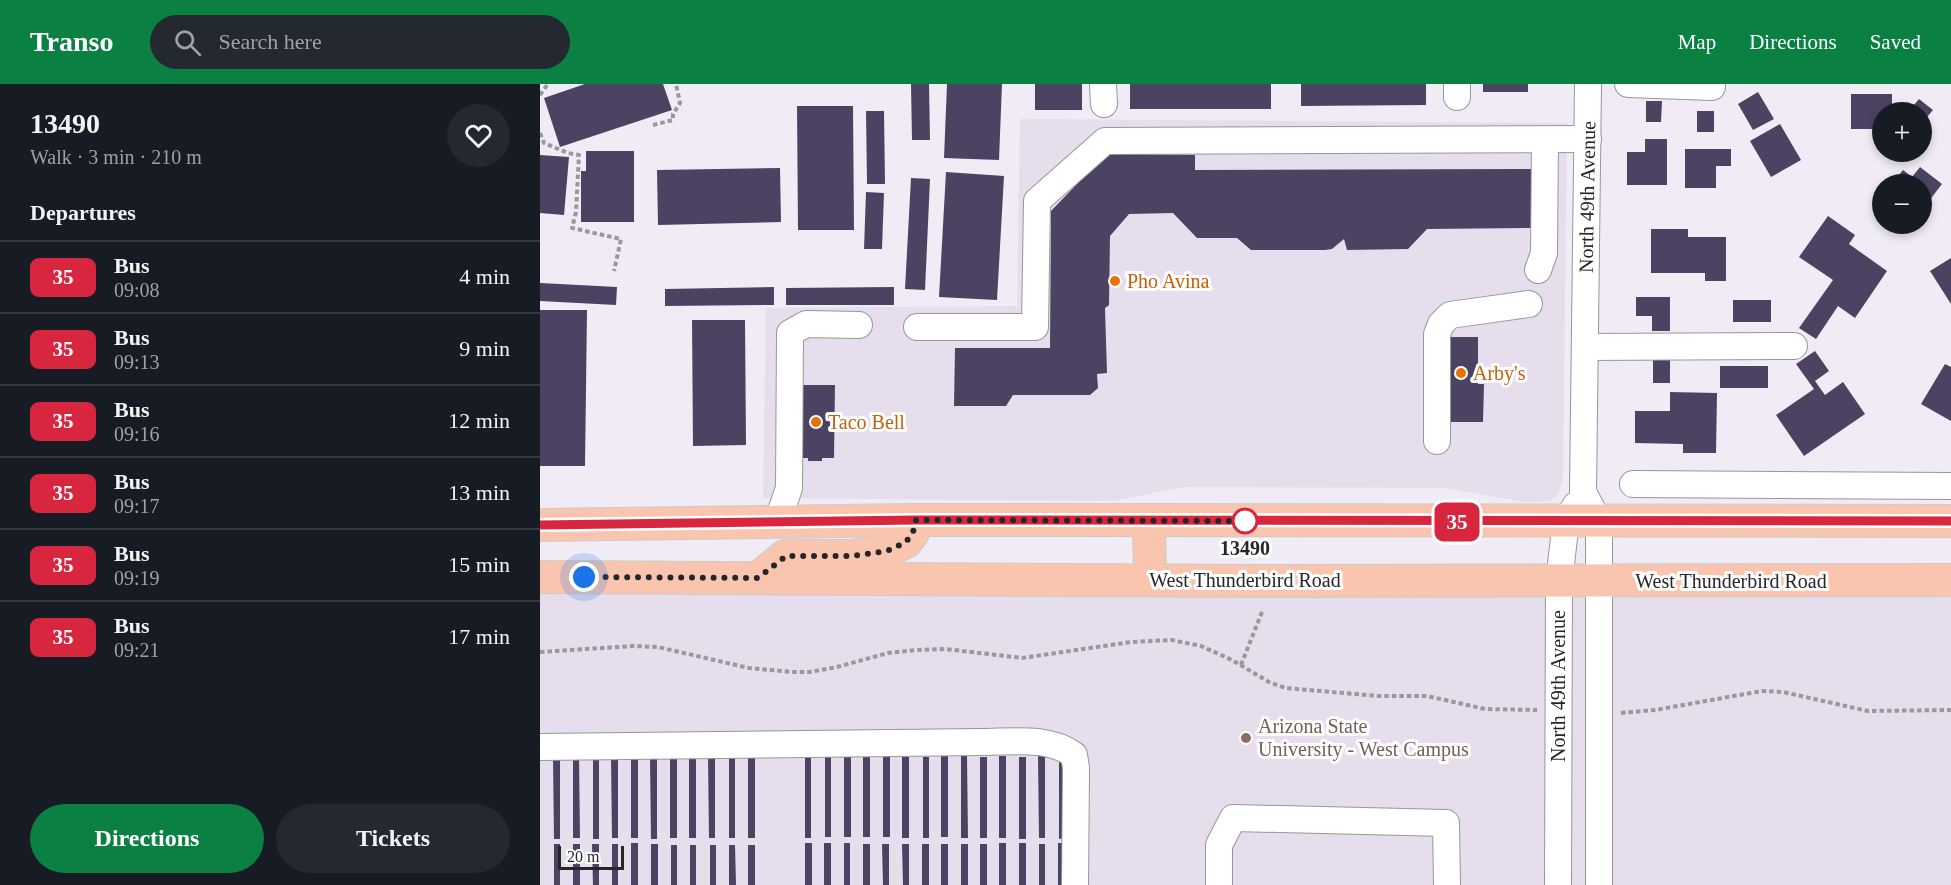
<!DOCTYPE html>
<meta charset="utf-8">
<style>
:root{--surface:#171b24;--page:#242831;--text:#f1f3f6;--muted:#9ea1a6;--line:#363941;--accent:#0b8043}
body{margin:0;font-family:Georgia,serif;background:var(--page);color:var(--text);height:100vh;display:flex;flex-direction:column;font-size:22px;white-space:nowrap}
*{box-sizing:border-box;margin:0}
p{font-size:20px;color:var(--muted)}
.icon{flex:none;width:33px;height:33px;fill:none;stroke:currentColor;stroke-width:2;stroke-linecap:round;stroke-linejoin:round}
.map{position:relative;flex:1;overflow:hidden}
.drawer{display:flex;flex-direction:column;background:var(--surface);width:540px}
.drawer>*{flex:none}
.badge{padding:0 12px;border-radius:9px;font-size:21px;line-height:39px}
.tools{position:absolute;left:1332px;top:18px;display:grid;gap:12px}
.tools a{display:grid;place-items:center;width:60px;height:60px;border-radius:50%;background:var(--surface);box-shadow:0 3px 9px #0003;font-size:30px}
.scale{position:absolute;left:18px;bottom:15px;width:66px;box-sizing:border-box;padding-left:6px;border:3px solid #262528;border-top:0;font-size:16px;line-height:21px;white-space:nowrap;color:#262528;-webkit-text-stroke:4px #fff;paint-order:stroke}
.you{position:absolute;width:30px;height:30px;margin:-15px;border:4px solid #fff;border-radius:50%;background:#1a73e8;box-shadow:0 0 0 9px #1a73e833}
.map>.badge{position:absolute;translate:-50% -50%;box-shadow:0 0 0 3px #fff}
h2{padding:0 30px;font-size:22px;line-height:54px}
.round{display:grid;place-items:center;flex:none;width:63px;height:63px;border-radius:32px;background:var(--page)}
.head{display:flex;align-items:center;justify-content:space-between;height:102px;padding:0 30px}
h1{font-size:28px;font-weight:600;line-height:45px}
.cta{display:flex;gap:12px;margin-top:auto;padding:12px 30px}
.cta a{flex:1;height:69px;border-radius:36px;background:var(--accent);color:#fff;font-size:24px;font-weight:600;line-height:69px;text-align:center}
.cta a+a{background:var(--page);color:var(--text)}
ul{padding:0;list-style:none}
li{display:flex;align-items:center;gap:18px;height:72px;padding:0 30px;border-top:2px solid var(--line)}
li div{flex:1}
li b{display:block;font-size:22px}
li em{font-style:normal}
li .badge{min-width:66px;font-weight:700;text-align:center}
header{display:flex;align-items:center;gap:36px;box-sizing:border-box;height:84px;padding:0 30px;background:var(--accent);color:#fff}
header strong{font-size:28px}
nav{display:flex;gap:33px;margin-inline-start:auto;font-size:21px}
.search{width:420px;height:54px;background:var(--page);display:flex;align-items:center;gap:15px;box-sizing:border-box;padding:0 21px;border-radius:33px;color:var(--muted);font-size:22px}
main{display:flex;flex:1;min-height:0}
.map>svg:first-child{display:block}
.built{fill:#e6dded}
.building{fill:#4b4361}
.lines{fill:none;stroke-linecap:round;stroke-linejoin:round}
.minor-casing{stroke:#99959d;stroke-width:28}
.major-casing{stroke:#cbcbcb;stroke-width:34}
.path{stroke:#9a979d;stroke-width:4;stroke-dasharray:4.5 3;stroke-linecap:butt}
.minor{stroke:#fff;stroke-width:26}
.major{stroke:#f9c5af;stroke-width:32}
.line-casing{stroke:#fff;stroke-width:14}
.line{stroke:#d7263d;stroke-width:9}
.walk{stroke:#262528;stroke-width:6;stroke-dasharray:0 10.8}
.food-dot{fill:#e8710a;stroke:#fff;stroke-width:2}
.stop-dot{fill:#fff;stroke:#d7263d;stroke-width:3}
.education-dot{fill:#8d6e63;stroke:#fff;stroke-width:2}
.labels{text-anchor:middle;stroke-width:6;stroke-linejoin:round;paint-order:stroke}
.street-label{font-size:20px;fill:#262528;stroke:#fff}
.food-label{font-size:20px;fill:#c56008;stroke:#fff;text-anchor:start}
.stop-label{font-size:20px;font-weight:bold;fill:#262528;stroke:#fff}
.education-label{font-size:20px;fill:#785e54;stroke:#fff;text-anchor:start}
</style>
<header>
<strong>Transo</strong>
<div class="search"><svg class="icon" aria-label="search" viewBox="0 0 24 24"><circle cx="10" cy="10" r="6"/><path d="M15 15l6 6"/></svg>Search here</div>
<nav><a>Map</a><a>Directions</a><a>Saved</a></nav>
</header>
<main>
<section class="drawer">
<div class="head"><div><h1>13490</h1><p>Walk · 3 min · 210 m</p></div><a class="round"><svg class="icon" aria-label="heart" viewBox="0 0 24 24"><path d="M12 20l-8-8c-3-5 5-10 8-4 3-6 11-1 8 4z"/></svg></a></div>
<h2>Departures</h2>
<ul>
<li><span class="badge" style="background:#d7263d;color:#fff">35</span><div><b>Bus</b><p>09:08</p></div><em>4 min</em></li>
<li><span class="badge" style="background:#d7263d;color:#fff">35</span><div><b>Bus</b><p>09:13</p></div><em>9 min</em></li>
<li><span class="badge" style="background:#d7263d;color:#fff">35</span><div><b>Bus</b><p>09:16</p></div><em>12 min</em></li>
<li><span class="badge" style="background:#d7263d;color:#fff">35</span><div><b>Bus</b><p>09:17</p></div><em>13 min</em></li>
<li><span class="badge" style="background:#d7263d;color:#fff">35</span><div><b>Bus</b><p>09:19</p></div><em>15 min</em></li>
<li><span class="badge" style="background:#d7263d;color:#fff">35</span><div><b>Bus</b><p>09:21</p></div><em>17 min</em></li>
</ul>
<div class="cta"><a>Directions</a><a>Tickets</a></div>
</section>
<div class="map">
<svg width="1411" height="801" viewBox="0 0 1411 801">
<rect width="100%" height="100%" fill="#f0ebf4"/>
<g class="built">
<polygon points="480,35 1027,39 1023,396 1018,410 1010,417 985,418 904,404 644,403 573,417 223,414 226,224 477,222"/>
<rect x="0" y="507" width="1411" height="294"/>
</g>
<g class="building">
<polygon points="45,0 123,0 132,26 20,63 4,14"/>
<polygon points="371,0 389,0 390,56 372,56"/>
<polygon points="407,0 462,0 459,76 404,74"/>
<rect x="495" y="0" width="47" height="26"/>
<rect x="590" y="0" width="141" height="25"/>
<polygon points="761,0 886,0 886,21 761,22"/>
<rect x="943" y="0" width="45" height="8"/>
<polygon points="1218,8 1234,35 1213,46 1198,20"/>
<polygon points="1311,10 1352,10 1352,28 1342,28 1342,45 1311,45"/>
<polygon points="1379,15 1393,26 1382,39 1382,28 1368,28"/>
<polygon points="1106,17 1122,17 1121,38 1106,38"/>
<polygon points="257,22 313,22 314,146 258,146"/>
<polygon points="326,27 344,27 345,100 327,100"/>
<rect x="1157" y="27" width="17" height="21"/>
<polygon points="1240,40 1261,76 1231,93 1210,57"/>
<polygon points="1105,55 1127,55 1127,101 1087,101 1087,68 1105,68"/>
<polygon points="1145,65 1191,65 1191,82 1176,82 1176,104 1145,104"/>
<polygon points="46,67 94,67 94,138 41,138 41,87 46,87"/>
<polygon points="566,70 655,71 655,86 993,85 992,144 887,145 868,165 807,166 804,155 792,165 785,166 711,166 697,154 657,154 633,129 589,130 570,152 569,221 565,224 567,289 557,290 558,304 550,311 473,311 466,322 414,322 415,264 510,264 511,127"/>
<polygon points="0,71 29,73 24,131 0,129"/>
<polygon points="1380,83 1402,100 1382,126 1382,100 1352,100 1363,86 1372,93"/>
<polygon points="240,84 241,138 118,141 117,86"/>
<polygon points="406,88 464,92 457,216 399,213"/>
<polygon points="371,94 390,95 385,206 365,205"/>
<polygon points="326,108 344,109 342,165 324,165"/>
<polygon points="1288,132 1315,151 1309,160 1347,187 1315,234 1298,222 1276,255 1259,244 1293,196 1259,173"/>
<polygon points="1111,145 1148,145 1148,153 1186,153 1186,197 1165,197 1165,189 1111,189"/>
<polygon points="1411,174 1411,220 1390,187"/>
<polygon points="0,199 77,203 76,221 0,217"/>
<polygon points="234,203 234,221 125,222 125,205"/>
<polygon points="354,203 354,221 246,221 246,204"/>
<polygon points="1096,213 1130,213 1130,247 1112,247 1112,232 1096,232"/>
<rect x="1193" y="216" width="38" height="22"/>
<polygon points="0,226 47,226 45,382 0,382"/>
<polygon points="152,236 205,236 206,361 153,362"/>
<polygon points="909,253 938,253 938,300 944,300 943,338 903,338"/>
<polygon points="1275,267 1289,287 1275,297 1285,311 1303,298 1325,330 1264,372 1236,331 1274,305 1256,280"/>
<rect x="1113" y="272" width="17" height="27"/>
<polygon points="1405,280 1411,283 1411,337 1381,320"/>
<rect x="1180" y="282" width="48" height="22"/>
<polygon points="258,301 295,301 294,374 282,374 282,377 268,377 268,374 257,374"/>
<polygon points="1130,308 1177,309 1176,369 1143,369 1143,360 1095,359 1095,327 1130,327"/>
<rect x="285" y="671" width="6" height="82"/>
<rect x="304" y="671" width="7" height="82"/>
<rect x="323" y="671" width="7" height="82"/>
<rect x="343" y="671" width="7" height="82"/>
<rect x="401" y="671" width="7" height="82"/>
<polygon points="33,672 39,672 40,754 33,754"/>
<rect x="91" y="672" width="7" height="82"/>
<polygon points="168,672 175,672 175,754 169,754"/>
<rect x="189" y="672" width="6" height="82"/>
<rect x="208" y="672" width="7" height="82"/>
<rect x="265" y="672" width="6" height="82"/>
<polygon points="421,672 427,672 428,754 421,754"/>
<rect x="459" y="672" width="7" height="82"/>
<polygon points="498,672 505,672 505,754 499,754"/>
<polygon points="13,673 20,673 20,755 14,755"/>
<rect x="53" y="673" width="6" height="82"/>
<polygon points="71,673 78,673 78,754 72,754"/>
<polygon points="110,673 117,673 117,755 111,755"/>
<rect x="130" y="673" width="7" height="81"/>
<rect x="149" y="673" width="7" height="81"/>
<rect x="362" y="673" width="7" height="81"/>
<rect x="383" y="673" width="6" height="81"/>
<rect x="440" y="673" width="7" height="81"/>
<rect x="479" y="673" width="7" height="82"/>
<polygon points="519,673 525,673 525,754 519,755"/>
<rect x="91" y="759" width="7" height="42"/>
<rect x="265" y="759" width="7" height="42"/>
<rect x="284" y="759" width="7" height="42"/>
<rect x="304" y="759" width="6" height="42"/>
<rect x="459" y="759" width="7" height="42"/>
<rect x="479" y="759" width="7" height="42"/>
<rect x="518" y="759" width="7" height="42"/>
<rect x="14" y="760" width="6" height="41"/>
<rect x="33" y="760" width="7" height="41"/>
<polygon points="52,760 59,760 59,801 53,801"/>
<rect x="72" y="760" width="6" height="41"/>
<rect x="111" y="760" width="7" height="41"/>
<rect x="323" y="760" width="7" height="41"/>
<polygon points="342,760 349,760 349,801 343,801"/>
<polygon points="362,760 369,760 369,801 363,801"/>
<rect x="382" y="760" width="7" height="41"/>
<rect x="401" y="760" width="7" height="41"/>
<rect x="421" y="760" width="7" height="41"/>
<rect x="440" y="760" width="7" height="41"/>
<rect x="499" y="760" width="6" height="41"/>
<rect x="131" y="761" width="6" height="40"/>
<rect x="150" y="761" width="6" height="40"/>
<rect x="170" y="761" width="6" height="40"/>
<polygon points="189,761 195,761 196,801 189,801"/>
<rect x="208" y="761" width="7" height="40"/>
</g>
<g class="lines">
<g class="minor-casing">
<g id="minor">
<polyline points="563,0 564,20"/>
<polyline points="1048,0 1043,408 1059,438 1059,801"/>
<polyline points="1088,0 1172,3"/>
<polyline points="917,13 917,0"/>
<polyline points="998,186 1004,169 1005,56"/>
<polyline points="377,243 495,243 497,117 565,57 1048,55"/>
<polyline points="1045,263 1254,262"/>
<polyline points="897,357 897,250 901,240 910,231 989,220"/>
<polyline points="1093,400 1411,402"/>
<polyline points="237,439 249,404 250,249 266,240 319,241"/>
<path d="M0,663L441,658C471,658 509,652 534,671L536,684L535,801"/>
<polyline points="679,801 679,761 693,734 906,739 907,801"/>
<polyline points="1018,801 1019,497 1026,437 1036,421"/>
</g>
</g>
<g class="major-casing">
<g id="major">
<polyline points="609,437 610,496"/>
<polyline points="0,441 376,436 1411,437"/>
<polyline points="0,493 723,497 1411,496"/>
<polyline points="218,494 245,472 311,472 347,467 366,458 373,449 376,436"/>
</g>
</g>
<g class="path">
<polyline points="0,11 8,0"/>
<polyline points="113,41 133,36 133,30 140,19 136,0"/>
<polyline points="0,49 4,59 28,69 39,71 36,128 32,144 81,155 74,187"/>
<polyline points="0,568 93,562 118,563 209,584 252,588 270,588 297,583 348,569 377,566 406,565 482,574 591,558 632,556 661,562 692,576 729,598 745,604 839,612 887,612 945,625 997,626"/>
<polyline points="701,581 722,528"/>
<polyline points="1081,629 1115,626 1222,607 1243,608 1328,627 1411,626"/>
</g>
<use href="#minor" class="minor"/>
<use href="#major" class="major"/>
</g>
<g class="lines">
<g class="line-casing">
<polyline id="line" points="0,441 376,436 1411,437"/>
</g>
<use href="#line" class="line"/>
<polyline class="walk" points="44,493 218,494 246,472 311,472 347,467 366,458 373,448 376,436 705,437"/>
</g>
<g class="food-dot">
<circle cx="575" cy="197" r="6"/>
<circle cx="921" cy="289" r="6"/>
<circle cx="276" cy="338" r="6"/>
</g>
<circle class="stop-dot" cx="705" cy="437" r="12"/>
<circle class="education-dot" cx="706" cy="654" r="6"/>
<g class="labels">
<g class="street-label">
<text transform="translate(1047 113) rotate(-89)" y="7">North 49th Avenue</text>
<text x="705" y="503">West Thunderbird Road</text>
<text x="1191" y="504">West Thunderbird Road</text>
<text transform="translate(1018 602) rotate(-90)" y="7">North 49th Avenue</text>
</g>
<g class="food-label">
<text x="587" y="204">Pho Avina</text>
<text x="933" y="296">Arby's</text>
<text x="288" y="345">Taco Bell</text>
</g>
<g class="stop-label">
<text x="705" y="471">13490</text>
</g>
<g class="education-label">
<text x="718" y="649">Arizona State<tspan x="718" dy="23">University - West Campus</tspan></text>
</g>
</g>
</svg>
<div class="tools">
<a>+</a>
<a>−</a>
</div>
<div class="scale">20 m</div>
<div class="you" style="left:44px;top:493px"></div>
<b class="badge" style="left:917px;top:438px;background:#d7263d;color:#fff">35</b>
</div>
</main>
